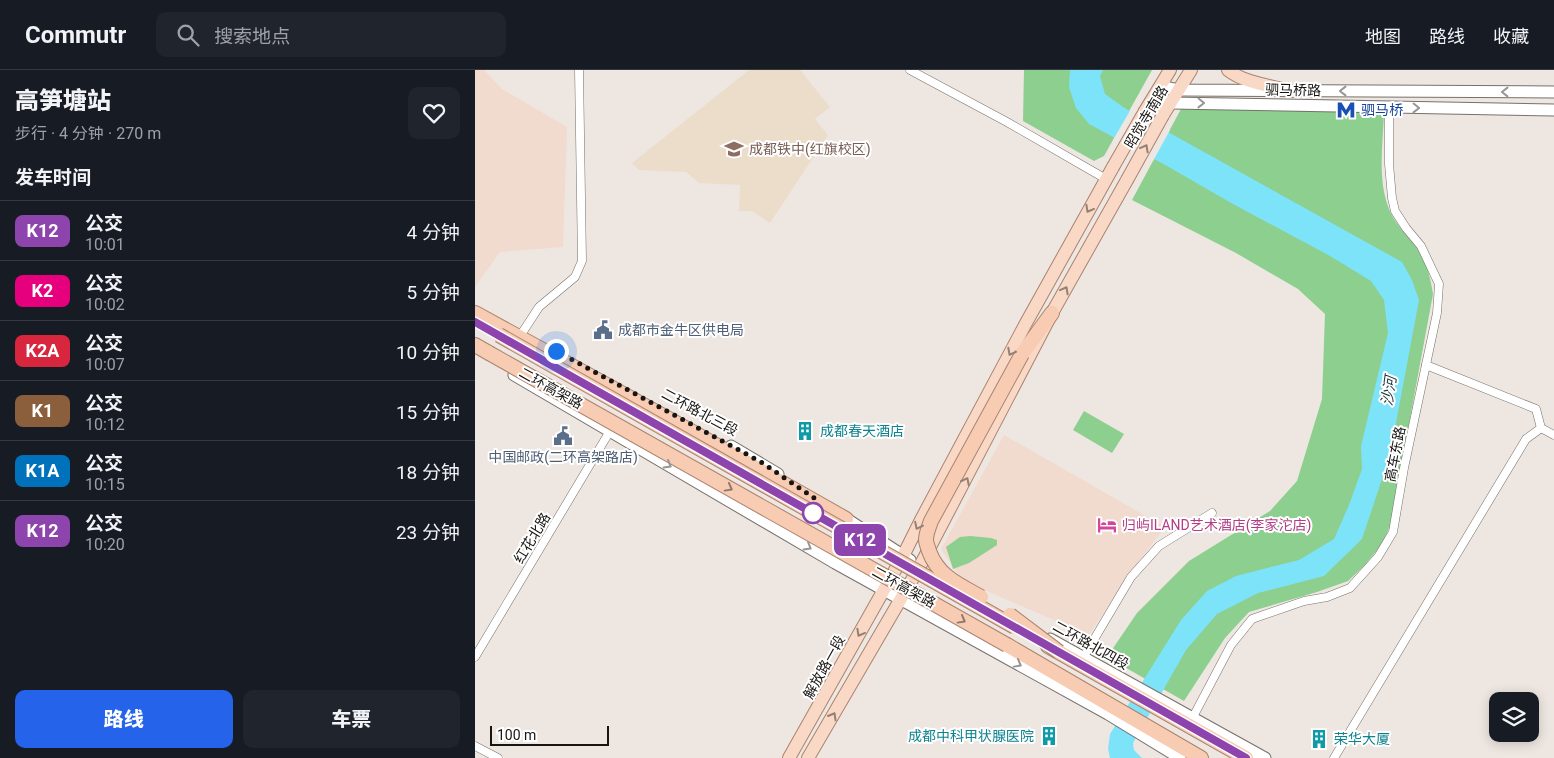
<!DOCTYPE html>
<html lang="zh">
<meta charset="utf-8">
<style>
:root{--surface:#171b24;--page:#20242c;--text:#f1f3f6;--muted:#9ea1a6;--line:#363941;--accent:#2563eb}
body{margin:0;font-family:Roboto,"Noto Sans SC",sans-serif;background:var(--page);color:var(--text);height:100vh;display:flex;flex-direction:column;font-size:19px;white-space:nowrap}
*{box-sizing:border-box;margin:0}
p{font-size:16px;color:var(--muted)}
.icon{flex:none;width:28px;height:28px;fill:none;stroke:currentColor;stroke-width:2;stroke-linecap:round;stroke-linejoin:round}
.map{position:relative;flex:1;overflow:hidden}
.sheet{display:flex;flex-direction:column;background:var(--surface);width:475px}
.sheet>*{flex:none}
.badge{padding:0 10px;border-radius:8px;font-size:18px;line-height:32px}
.controls{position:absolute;left:1014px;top:622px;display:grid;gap:10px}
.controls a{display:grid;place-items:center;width:50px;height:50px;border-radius:10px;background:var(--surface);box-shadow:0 2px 12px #0003;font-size:25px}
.scale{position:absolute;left:15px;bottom:12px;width:119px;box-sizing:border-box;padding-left:5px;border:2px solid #171512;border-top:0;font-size:14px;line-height:18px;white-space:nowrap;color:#171512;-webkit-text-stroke:4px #fff;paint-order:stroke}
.you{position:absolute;width:25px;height:25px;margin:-12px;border:4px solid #fff;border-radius:50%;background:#1a73e8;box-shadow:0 0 0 8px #1a73e833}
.map>.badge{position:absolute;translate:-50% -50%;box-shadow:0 0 0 2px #fff}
h2{padding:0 15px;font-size:19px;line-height:45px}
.round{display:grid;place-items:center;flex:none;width:52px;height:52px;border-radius:10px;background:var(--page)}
.head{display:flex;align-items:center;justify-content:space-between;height:85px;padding:0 15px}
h1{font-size:24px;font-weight:800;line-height:38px}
.primary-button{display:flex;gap:10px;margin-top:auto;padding:10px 15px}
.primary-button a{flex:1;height:58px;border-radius:10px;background:var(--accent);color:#fff;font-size:20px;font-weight:800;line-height:58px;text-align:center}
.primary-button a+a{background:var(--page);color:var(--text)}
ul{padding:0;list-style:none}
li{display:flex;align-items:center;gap:15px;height:60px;padding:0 15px;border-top:1px solid var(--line)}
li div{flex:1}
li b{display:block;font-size:19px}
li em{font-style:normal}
li .badge{min-width:55px;font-weight:700;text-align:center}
header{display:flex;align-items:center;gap:30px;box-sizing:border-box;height:70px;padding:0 25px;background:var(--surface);border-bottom:1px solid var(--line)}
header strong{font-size:24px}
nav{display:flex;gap:28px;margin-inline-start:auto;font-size:18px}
.search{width:350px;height:45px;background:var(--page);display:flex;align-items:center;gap:12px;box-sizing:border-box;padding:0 18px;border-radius:10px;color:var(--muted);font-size:19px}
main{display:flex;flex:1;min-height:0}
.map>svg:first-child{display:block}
.commercial{fill:#f1dace}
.education{fill:#ebddca}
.green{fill:#8ccf8e}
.water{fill:#7de3f9}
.pier{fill:#eee7e1}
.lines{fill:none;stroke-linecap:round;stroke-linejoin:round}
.minor-casing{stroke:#77716b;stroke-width:9}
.secondary-casing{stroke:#77716b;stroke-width:13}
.primary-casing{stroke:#a9836e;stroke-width:14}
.trunk-casing{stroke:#a9836e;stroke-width:16}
.minor{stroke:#fff;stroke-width:8}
.secondary{stroke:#fff;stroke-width:11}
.primary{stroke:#fad8c6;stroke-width:12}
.trunk{stroke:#f8cbb3;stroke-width:14}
.primary-bridge-casing{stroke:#a9836e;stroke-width:14;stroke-linecap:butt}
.trunk-bridge-casing{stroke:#a9836e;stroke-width:16;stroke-linecap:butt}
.primary-bridge{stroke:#fad8c6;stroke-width:12}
.trunk-bridge{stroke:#f8cbb3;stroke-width:14}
.oneway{stroke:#979694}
.oneway2{stroke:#948075}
.oneway3{stroke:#93796b}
.line-casing{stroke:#fff;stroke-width:11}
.line{stroke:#8e44ad;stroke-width:8}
.walk{stroke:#171512;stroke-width:5;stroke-dasharray:0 9}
.stop-dot{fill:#fff;stroke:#8e44ad;stroke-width:2.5}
.labels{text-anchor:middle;stroke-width:4;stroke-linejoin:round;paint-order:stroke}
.street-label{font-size:14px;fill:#171512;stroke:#fff}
.transit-label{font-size:14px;fill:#164399;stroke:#fff;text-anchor:start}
.education-label{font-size:14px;fill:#785e54;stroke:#fff;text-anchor:start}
.service-label{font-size:14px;fill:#4e5e75;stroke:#fff;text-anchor:start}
.culture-label{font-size:14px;fill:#0d838f;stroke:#fff;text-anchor:start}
.hotel-label{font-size:14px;fill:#b23c85;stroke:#fff;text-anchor:start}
.water-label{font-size:15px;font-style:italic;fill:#1d353a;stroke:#fff}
</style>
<header>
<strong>Commutr</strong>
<div class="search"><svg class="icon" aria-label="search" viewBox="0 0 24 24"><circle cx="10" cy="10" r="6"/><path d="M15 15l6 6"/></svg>搜索地点</div>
<nav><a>地图</a><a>路线</a><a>收藏</a></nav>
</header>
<main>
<section class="sheet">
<div class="head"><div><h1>高笋塘站</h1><p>步行 · 4 分钟 · 270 m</p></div><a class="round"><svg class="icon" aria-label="heart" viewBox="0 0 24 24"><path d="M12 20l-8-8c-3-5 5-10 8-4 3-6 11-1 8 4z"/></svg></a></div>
<h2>发车时间</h2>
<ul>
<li><span class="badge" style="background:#8e44ad;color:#fff">K12</span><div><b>公交</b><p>10:01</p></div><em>4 分钟</em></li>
<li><span class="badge" style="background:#e6007e;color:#fff">K2</span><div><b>公交</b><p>10:02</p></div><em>5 分钟</em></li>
<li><span class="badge" style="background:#d7263d;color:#fff">K2A</span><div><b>公交</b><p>10:07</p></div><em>10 分钟</em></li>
<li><span class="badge" style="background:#8b5e3c;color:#fff">K1</span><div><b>公交</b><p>10:12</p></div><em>15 分钟</em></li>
<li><span class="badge" style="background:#0072bc;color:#fff">K1A</span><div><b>公交</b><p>10:15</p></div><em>18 分钟</em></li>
<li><span class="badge" style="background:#8e44ad;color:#fff">K12</span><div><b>公交</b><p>10:20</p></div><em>23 分钟</em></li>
</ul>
<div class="primary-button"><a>路线</a><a>车票</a></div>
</section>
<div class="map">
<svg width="1079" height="688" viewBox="0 0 1079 688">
<rect width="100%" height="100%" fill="#eee7e1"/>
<g class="commercial">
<polygon points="0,0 9,0 27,19 92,57 88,177 25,182 0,217"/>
<polygon points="529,365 690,457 655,503 614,565 488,511 466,479"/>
</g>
<polygon class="education" points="274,0 325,0 355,37 340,49 353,65 295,153 277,141 264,141 265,115 224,113 211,102 164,100 157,93"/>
<g class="green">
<polygon points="549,0 677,0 629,86 619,91 548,51"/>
<path d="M706,39L909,42C908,74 902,109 914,139C919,152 929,162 938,173C951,189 955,205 958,224L915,456L907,474L889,496L873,511L842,522L774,542L750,568L709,631L632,587L662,543L714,491L795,441L822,411L847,329L850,244L823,219L761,183L657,130Z"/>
<polygon points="609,341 649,364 637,383 598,360"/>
<polygon points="495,466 516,468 522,470 522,475 494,493 478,499 471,477 485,467"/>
</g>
<polygon class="water" points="595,0 628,0 625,6 630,24 648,37 927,192 937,210 944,230 915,385 887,469 849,506 783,523 742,544 711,580 658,673 659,680 667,688 635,688 633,679 635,664 706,550 732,521 761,506 824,490 859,469 874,435 887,399 886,376 913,263 909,230 896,211 855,186 758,134 692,96 614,54 601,38 594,17"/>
<polygon class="pier" points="656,39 695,60 678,91 638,70"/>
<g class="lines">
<g class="minor-casing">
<g id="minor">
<polyline points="435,0 532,52 631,109"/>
<polyline points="47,263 64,237 100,207 107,191 104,0"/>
<polyline points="951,295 1061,339 1066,358 1079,365"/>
<polyline points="0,587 135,361"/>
<polyline points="608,588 656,507 684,476 737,443"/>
<polyline points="718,647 756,575 777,549 829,531 852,527 875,518 903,487 918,462 929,398 962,243 964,214 946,176 931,158 920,141 917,128 914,94 914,37"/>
<polyline points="0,676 23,688"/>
<polyline points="859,688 1051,369 1066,358"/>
</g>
</g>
<g class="secondary-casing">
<g id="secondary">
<polyline points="686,16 704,20 1079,22"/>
<polyline points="677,30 696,33 1079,40"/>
<polyline points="39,305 360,493 633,644 705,688"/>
<polyline points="256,376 303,404"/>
<polyline points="364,444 435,490"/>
<polyline points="575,569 790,688"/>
</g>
</g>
<g class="primary-casing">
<g id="primary">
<path d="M753,0C769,13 797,16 817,21"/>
<polyline points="670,41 695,0"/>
<polyline points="688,45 716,0"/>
<polyline points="314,688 428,486 447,448 551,253 638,97"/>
<polyline points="333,688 445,496 577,243 652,110"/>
</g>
</g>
<g class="trunk-casing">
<g id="trunk">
<polyline points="0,243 223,365 371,449"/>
<polyline points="0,275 14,283"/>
<polyline points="547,284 577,243"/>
<polyline points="532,575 726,688"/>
<polyline points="573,576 771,688"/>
</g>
</g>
<use href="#minor" class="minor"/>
<use href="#secondary" class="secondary"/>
<use href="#primary" class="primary"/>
<use href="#trunk" class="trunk"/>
<g class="primary-bridge-casing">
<g id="primary-bridge">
<polyline points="638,97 670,41"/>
<polyline points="652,110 688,45"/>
</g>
</g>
<g class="trunk-bridge-casing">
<g id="trunk-bridge">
<polyline points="24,265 540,557"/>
<polyline points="14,283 532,575"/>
<path d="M506,527C484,515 463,506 454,481C453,477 451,473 451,470C451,463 454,457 456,451L547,284"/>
<polyline points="535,545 584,582"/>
</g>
</g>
<use href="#primary-bridge" class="primary-bridge"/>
<use href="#trunk-bridge" class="trunk-bridge"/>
</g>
<defs><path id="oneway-chevron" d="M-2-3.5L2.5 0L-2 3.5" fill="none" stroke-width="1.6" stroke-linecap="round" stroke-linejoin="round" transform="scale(1.25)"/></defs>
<g class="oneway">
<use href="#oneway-chevron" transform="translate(868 21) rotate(-180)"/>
<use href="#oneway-chevron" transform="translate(1030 22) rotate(-180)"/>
<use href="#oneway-chevron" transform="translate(726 33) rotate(1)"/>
<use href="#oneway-chevron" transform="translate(941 38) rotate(1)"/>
<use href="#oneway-chevron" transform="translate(193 395) rotate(30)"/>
<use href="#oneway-chevron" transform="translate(333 477) rotate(30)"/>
<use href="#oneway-chevron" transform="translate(543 594) rotate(29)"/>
</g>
<g class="oneway2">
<use href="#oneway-chevron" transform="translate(670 78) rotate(-61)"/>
<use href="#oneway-chevron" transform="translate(614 139) rotate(119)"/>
<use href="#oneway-chevron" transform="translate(590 220) rotate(-61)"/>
<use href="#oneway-chevron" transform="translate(536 282) rotate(118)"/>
<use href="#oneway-chevron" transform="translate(491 411) rotate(-63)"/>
<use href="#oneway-chevron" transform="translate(443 456) rotate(116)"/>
<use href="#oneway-chevron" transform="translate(385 563) rotate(119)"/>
<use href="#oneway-chevron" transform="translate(358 646) rotate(-60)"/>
</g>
<g class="oneway3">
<use href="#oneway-chevron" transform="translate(254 418) rotate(29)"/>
<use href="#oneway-chevron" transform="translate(487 550) rotate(29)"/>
</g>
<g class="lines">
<g class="line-casing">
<polyline id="line" points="0,252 771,688"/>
</g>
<use href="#line" class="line"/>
<polyline class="walk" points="81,281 286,392 342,430 338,443"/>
</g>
<defs>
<g id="metro-bare" transform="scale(1.5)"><path d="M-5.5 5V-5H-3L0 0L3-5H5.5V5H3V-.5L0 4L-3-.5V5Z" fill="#1a4fb4" stroke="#fff" stroke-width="2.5" paint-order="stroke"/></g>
<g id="school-bare" transform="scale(1.5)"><path d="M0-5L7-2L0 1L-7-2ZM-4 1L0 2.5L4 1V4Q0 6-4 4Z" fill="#8d6e63" stroke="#fff" stroke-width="2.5" paint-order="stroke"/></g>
<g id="civic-bare" transform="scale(1.5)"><path d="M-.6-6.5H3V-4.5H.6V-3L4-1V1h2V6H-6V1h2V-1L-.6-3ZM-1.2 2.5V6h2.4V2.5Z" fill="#5c6f8a" stroke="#fff" stroke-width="2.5" paint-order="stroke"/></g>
<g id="building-bare" transform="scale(1.5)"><path d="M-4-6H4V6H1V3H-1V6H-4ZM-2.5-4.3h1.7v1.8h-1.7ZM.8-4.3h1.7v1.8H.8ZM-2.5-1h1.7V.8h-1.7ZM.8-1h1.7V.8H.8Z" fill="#0f9aa8" stroke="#fff" stroke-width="2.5" paint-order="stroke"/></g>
<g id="hotel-bare" transform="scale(1.5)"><path d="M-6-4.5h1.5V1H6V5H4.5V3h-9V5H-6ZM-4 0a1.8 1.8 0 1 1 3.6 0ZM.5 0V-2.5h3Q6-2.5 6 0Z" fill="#d1479c" stroke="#fff" stroke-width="2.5" paint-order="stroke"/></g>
</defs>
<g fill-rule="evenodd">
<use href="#metro-bare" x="871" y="40"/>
<use href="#school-bare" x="259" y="79"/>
<use href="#civic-bare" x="128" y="260"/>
<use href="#building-bare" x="330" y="361"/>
<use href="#civic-bare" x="88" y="366"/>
<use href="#hotel-bare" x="632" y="455"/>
<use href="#building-bare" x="574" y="666"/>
<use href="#building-bare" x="844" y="669"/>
</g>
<circle class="stop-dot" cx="338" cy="443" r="10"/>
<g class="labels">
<g class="street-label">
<text transform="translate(818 20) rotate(1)" y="5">驷马桥路</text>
<text transform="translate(671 47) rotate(-59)" y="5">昭觉寺南路</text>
<text transform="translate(76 318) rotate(29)" y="5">二环高架路</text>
<text transform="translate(225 342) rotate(28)" y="5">二环路北三段</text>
<text transform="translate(920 384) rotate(-79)" y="5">高车东路</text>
<text transform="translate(57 468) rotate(-59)" y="5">红花北路</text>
<text transform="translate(429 517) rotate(29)" y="5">二环高架路</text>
<text transform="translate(616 575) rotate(29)" y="5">二环路北四段</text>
<text transform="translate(349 597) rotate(-61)" y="5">解放路一段</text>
</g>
<g class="transit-label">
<text x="886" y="45">驷马桥</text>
</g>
<g class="education-label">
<text x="274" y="84">成都铁中(红旗校区)</text>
</g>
<g class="service-label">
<text x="143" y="265">成都市金牛区供电局</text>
<text x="88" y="392" text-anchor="middle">中国邮政(二环高架路店)</text>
</g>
<g class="culture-label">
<text x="345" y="366">成都春天酒店</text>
<text x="559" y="671" text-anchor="end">成都中科甲状腺医院</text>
<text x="859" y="674">荣华大厦</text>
</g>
<g class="hotel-label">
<text x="647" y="460">归屿ILAND艺术酒店(李家沱店)</text>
</g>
<g class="water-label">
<text transform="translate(914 321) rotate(-82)" y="5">沙河</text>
</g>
</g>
</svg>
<div class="controls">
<a><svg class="icon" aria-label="layers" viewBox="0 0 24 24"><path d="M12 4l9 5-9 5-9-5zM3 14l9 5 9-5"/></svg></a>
</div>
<div class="scale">100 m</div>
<div class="you" style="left:81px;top:281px"></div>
<b class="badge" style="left:385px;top:470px;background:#8e44ad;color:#fff">K12</b>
</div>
</main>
